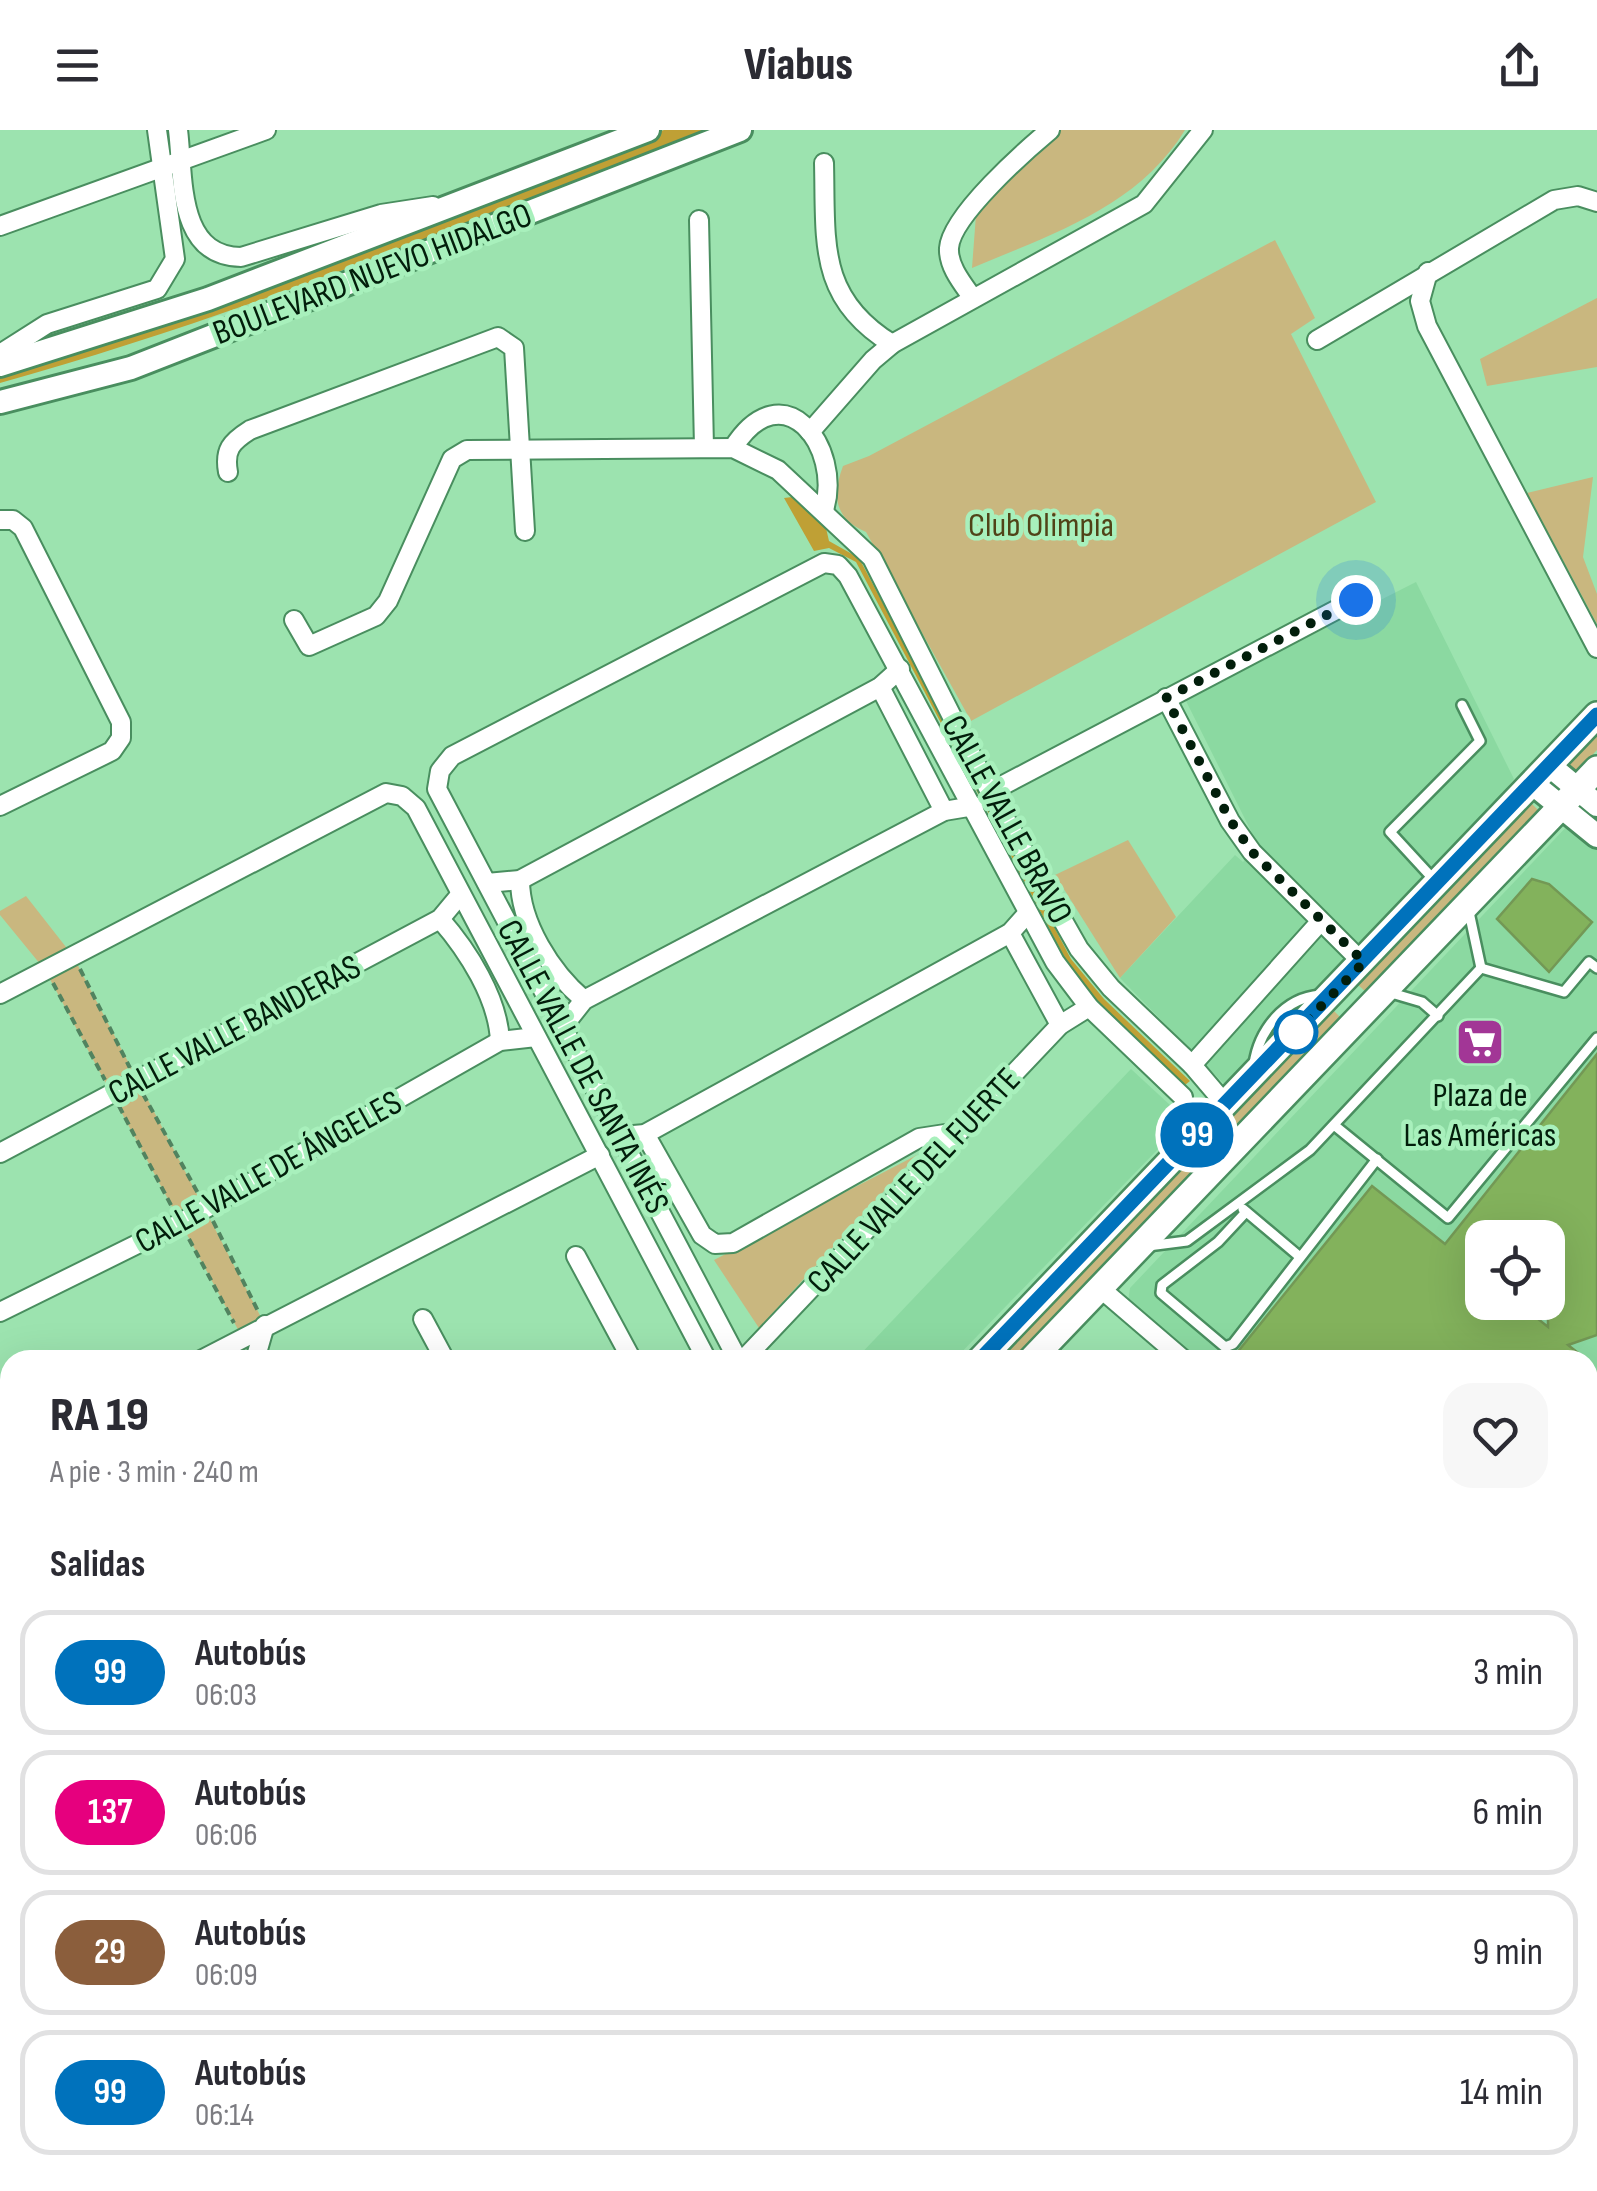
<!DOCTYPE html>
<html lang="es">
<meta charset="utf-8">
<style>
:root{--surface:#fff;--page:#f7f7f7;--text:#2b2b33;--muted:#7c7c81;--line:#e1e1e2}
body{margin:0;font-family:"Sofia Sans Condensed",sans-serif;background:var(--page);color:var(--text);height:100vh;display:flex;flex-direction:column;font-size:38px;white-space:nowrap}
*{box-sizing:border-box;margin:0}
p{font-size:32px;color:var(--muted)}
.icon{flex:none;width:55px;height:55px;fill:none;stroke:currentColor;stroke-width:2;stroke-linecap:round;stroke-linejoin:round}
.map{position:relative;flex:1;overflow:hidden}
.sheet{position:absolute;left:0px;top:1220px;width:1598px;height:842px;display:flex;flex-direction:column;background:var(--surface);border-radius:30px 30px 0 0;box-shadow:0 10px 40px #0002}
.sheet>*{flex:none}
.badge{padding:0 20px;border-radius:32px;font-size:35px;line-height:65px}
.tools{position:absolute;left:1465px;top:1090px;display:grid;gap:20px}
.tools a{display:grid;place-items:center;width:100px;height:100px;border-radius:20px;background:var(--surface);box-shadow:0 10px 40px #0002;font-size:50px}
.you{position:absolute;width:50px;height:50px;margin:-25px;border:8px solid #fff;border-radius:50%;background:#1a73e8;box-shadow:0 0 0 15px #1a73e833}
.map>.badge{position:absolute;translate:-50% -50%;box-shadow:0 0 0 5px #fff}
h2{padding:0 50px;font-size:38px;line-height:90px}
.round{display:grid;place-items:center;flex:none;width:105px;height:105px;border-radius:30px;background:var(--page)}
.overview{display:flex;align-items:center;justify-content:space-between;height:170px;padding:0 50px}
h1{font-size:48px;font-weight:800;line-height:75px}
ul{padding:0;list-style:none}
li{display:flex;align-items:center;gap:30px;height:125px;margin:0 20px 15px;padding:0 30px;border:5px solid var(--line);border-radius:30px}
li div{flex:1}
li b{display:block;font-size:38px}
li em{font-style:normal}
li .badge{min-width:110px;font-weight:700;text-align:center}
header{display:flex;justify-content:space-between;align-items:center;height:130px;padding:0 50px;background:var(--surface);font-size:45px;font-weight:800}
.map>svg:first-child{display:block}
.built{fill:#8bd9a1;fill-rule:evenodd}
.green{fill:#c9b77f}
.forest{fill:#bfa035}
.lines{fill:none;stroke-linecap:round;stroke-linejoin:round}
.river{stroke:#b369a9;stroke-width:32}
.building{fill:#83b25c;stroke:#739855;stroke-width:2.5;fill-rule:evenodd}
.service-casing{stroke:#498e5f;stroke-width:14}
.minor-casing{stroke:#498e5f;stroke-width:22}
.tertiary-casing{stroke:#498e5f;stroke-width:28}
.secondary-casing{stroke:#498e5f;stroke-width:30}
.path{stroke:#51835f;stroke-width:4;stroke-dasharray:8 5;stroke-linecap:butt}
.service{stroke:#fff;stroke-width:9}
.minor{stroke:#fff;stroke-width:18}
.tertiary{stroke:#fff;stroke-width:22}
.secondary{stroke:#fff;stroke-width:25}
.line-casing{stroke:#fff;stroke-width:22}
.line{stroke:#0072bc;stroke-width:15}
.walk{stroke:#021e0b;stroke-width:10;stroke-dasharray:0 18}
.stop-dot{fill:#fff;stroke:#0072bc;stroke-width:5}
.labels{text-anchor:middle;stroke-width:9;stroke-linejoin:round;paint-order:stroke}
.street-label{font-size:35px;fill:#021e0b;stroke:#a8f0bc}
.park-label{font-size:35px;fill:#504318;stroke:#a8f0bc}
.poi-label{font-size:35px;fill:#021e0b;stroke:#a8f0bc}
</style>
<header><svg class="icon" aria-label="menu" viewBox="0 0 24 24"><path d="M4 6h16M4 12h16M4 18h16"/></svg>Viabus<svg class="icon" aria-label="share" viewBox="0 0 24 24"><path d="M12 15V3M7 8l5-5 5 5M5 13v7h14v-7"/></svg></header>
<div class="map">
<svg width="1597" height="2061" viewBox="0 0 1597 2061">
<rect width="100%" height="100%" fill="#9ce3af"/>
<g class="built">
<polygon points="1416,452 1514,649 1452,723 1349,826 1229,959 1120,848 1235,725 1243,732 1258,715 1185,569"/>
<path d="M1570,693L1597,716V1403L1588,1415V1230H1198L1128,1172L1130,1158ZM1482,1108H1548V1172H1482Z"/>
<polygon points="1131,939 1183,987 1162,1015 954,1230 855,1230"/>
<polygon points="1588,2020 1597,2028 1597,2061 1486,2061 1493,2053 1588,2052"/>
<polygon points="63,2053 64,2052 168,2053 160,2061 55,2061"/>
</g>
<g class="green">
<path d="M1058,0H1185C1138,77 1052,104 972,138L976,85L1040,13Z"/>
<path d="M1275,110L1315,188L1291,204L1376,372L971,591L866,402C834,388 832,366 843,336L869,326Z"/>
<polygon points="1597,168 1597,237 1487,256 1480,229"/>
<polygon points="1593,347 1583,427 1597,464 1597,494 1527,363"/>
<polygon points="1597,604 1597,620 1576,642 1567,634"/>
<polygon points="1531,673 1540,682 1366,862 1357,854"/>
<polygon points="1128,710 1176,787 1120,848 1055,745"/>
<polygon points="26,766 73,826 265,1195 242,1207 45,840 0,785 0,781"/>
<polygon points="1332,879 1341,888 1013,1230 996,1230"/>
<polygon points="917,1025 759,1198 714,1130"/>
<polygon points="1597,1835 1597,1929 1588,1941 1588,1847"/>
<polygon points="1442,2053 1442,2052 1493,2053 1486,2061 1442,2061"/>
</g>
<g class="forest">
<path d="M664,0H705C472,91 241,186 0,253V240L254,160Z"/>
<polygon points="792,367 826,398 829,411 859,428 1071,829 1104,869 1190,951 1185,955 1099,873 1067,832 856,432 829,418 814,421 784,368"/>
</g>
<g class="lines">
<g class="river">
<polyline points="1588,1748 1597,1736"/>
<polyline points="1340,2061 1347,2052"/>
</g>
</g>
<g class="building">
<polygon points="1532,749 1549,754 1592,792 1549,842 1497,789"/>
<path d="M1597,924V1205L1568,1215L1587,1230H1231L1372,1056L1445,1114ZM1482,1108H1548V1197L1517,1172H1482Z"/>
</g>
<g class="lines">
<g class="service-casing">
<g id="service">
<polyline points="1436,752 1390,702 1480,611 1462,575"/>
<polyline points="1469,782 1481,838"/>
<polyline points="1481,838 1564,862 1589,832 1597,838"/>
<polyline points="1388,862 1422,872 1438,886"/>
<path d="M1254,934C1259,900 1284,868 1320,865"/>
<polyline points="1334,995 1448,1088 1597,908"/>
<polyline points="1243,1079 1300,1127"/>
<polyline points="1246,1082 1218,1112 1162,1155 1161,1163 1225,1217 1233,1214 1377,1029"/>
<polyline points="1148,1116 1187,1111 1310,1020 1481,838"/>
<polyline points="1588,1384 1597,1373"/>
</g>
</g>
<g class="minor-casing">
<g id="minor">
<path d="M178,0C184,46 176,126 241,127L381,84L433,76"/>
<path d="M824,33C826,112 817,168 892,214"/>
<polyline points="699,90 704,317"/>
<polyline points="0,96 266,0"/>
<polyline points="1428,142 1420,171 1427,196 1597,518"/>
<path d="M972,167C962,153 948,136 949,118C951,86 1026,20 1050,0"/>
<polyline points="1317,210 1554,70 1578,66 1597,72"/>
<polyline points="0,224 47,194 157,159 175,129 157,0"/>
<polyline points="810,302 873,230 892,214 1144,74 1203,0"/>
<path d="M733,318C783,239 843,317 824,380"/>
<path d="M228,342C224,320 231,312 250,300L498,207L514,218L525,401"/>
<polyline points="0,390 13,390 23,398 121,592 121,608 112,621 0,676"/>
<polyline points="294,490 309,516 376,486 388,471 452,329 467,320 733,318 778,340 872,428 990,662 1079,819 1111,858 1192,935 1226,975"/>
<polyline points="880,557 944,681"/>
<polyline points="1166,568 1230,691 1252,722 1363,833"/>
<polyline points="990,662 1355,470"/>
<path d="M520,750C520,793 551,842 584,870"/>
<polyline points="487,753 520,750 880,557 900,539"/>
<path d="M440,789C468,821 498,868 500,911"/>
<polyline points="1010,803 1060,895"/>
<polyline points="0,864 386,663 402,666 416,678 707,1230"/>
<polyline points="561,899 584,870 944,681 974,676"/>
<polyline points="1192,935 1320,792"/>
<polyline points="645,1004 702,1105 715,1114 733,1113 919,1008 958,1002"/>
<polyline points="622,1006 645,1004 1010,803 1027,784"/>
<polyline points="0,1023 440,789 460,765"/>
<polyline points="576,1126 632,1230"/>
<polyline points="1100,1158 1184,1230"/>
<polyline points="0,1182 180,1093 500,911 536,907"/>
<polyline points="423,1189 445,1230"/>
<polyline points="201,1230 600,1025"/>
<polyline points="255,1230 265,1195"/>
<polyline points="738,1230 437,659 440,641 452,626 824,433 838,435 848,446 1055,832 1089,877 1183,967"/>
<polyline points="743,1230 1060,895 1089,877"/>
<polyline points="0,1339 10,1334"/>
<polyline points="1588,1527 1597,1515"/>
<polyline points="1588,1571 1597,1578"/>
<polyline points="0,1585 10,1604"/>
<polyline points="0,1648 10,1643"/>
<polyline points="0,1797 10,1815"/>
<polyline points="0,2000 10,1990"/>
<polyline points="583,2052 592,2061"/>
<polyline points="1157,2052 1164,2061"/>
<polyline points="478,2061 486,2052"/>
<polyline points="893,2061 895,2052"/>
<polyline points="976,2061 983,2052"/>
</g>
</g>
<g class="tertiary-casing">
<g id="tertiary">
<polyline points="0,235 208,169 648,0"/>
<polyline points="0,272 131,238 740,0"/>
<polyline points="1550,636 1597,675"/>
<polyline points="1533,654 1597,706"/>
</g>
</g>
<g class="secondary-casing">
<g id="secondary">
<polyline points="980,1230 1597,585"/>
<polyline points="1031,1230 1597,639"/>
<polyline points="1588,1678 1597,1666"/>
<polyline points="1588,1809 1597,1797"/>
<polyline points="178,2061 186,2052"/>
<polyline points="230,2061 238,2052"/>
<polyline points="1281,2061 1287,2052"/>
<polyline points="1386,2061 1393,2052"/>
</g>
</g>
<g class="path">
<polyline points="80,839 130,938"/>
<polyline points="53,853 105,950"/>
<polyline points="143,964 199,1065"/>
<polyline points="119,976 173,1079"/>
<polyline points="213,1091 258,1181"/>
<polyline points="189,1109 234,1193"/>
<polyline points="1588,1879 1597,1867"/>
<polyline points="1588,1921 1597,1912"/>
<polyline points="1441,2061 1448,2052"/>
<polyline points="1455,2061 1461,2052"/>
</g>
<use href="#service" class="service"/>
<use href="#minor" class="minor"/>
<use href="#tertiary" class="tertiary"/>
<use href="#secondary" class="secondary"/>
</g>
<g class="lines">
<g class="line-casing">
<polyline id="line" points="980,1230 1597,585"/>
</g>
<use href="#line" class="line"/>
<polyline class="walk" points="1296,902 1364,832 1252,722 1230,690 1166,568 1356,470"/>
</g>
<defs>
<g id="supermarket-square" transform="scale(2.5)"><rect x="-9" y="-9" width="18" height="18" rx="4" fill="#a23696" stroke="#a8f0bc"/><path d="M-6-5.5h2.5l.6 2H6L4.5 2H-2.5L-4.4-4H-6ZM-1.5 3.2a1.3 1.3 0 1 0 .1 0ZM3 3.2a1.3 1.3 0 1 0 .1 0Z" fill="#fff"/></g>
</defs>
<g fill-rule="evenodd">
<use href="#supermarket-square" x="1480" y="912"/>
</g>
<circle class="stop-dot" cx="1296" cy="902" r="20"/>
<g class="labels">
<g class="street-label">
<text transform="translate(372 143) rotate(-21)" y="12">BOULEVARD NUEVO HIDALGO</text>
<text transform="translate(1008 689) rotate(61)" y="12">CALLE VALLE BRAVO</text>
<text transform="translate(234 899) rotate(-28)" y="12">CALLE VALLE BANDERAS</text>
<text transform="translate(584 936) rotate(62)" y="12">CALLE VALLE DE SANTA INÉS</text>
<text transform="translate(268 1041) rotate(-29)" y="12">CALLE VALLE DE ÁNGELES</text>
<text transform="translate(913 1050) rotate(-47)" y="12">CALLE VALLE DEL FUERTE</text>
</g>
<g class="park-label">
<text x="1041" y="406">Club Olimpia</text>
</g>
<g class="poi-label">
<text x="1480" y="976">Plaza de<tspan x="1480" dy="40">Las Américas</tspan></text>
</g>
</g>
</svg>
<div class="tools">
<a><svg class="icon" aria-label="locate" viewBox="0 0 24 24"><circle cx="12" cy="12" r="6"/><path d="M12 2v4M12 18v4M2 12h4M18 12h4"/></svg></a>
</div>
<div class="you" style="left:1356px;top:470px"></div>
<b class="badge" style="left:1197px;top:1005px;background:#0072bc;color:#fff">99</b>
<section class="sheet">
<div class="overview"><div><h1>RA 19</h1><p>A pie · 3 min · 240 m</p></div><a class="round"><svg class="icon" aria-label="heart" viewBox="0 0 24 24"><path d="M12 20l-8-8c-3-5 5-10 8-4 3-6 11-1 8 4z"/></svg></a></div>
<h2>Salidas</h2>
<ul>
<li><span class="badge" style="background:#0072bc;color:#fff">99</span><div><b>Autobús</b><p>06:03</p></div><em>3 min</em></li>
<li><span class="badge" style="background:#e6007e;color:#fff">137</span><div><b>Autobús</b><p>06:06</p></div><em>6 min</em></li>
<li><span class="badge" style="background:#8b5e3c;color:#fff">29</span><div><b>Autobús</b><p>06:09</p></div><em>9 min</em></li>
<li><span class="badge" style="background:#0072bc;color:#fff">99</span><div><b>Autobús</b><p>06:14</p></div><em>14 min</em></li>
</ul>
</section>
</div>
